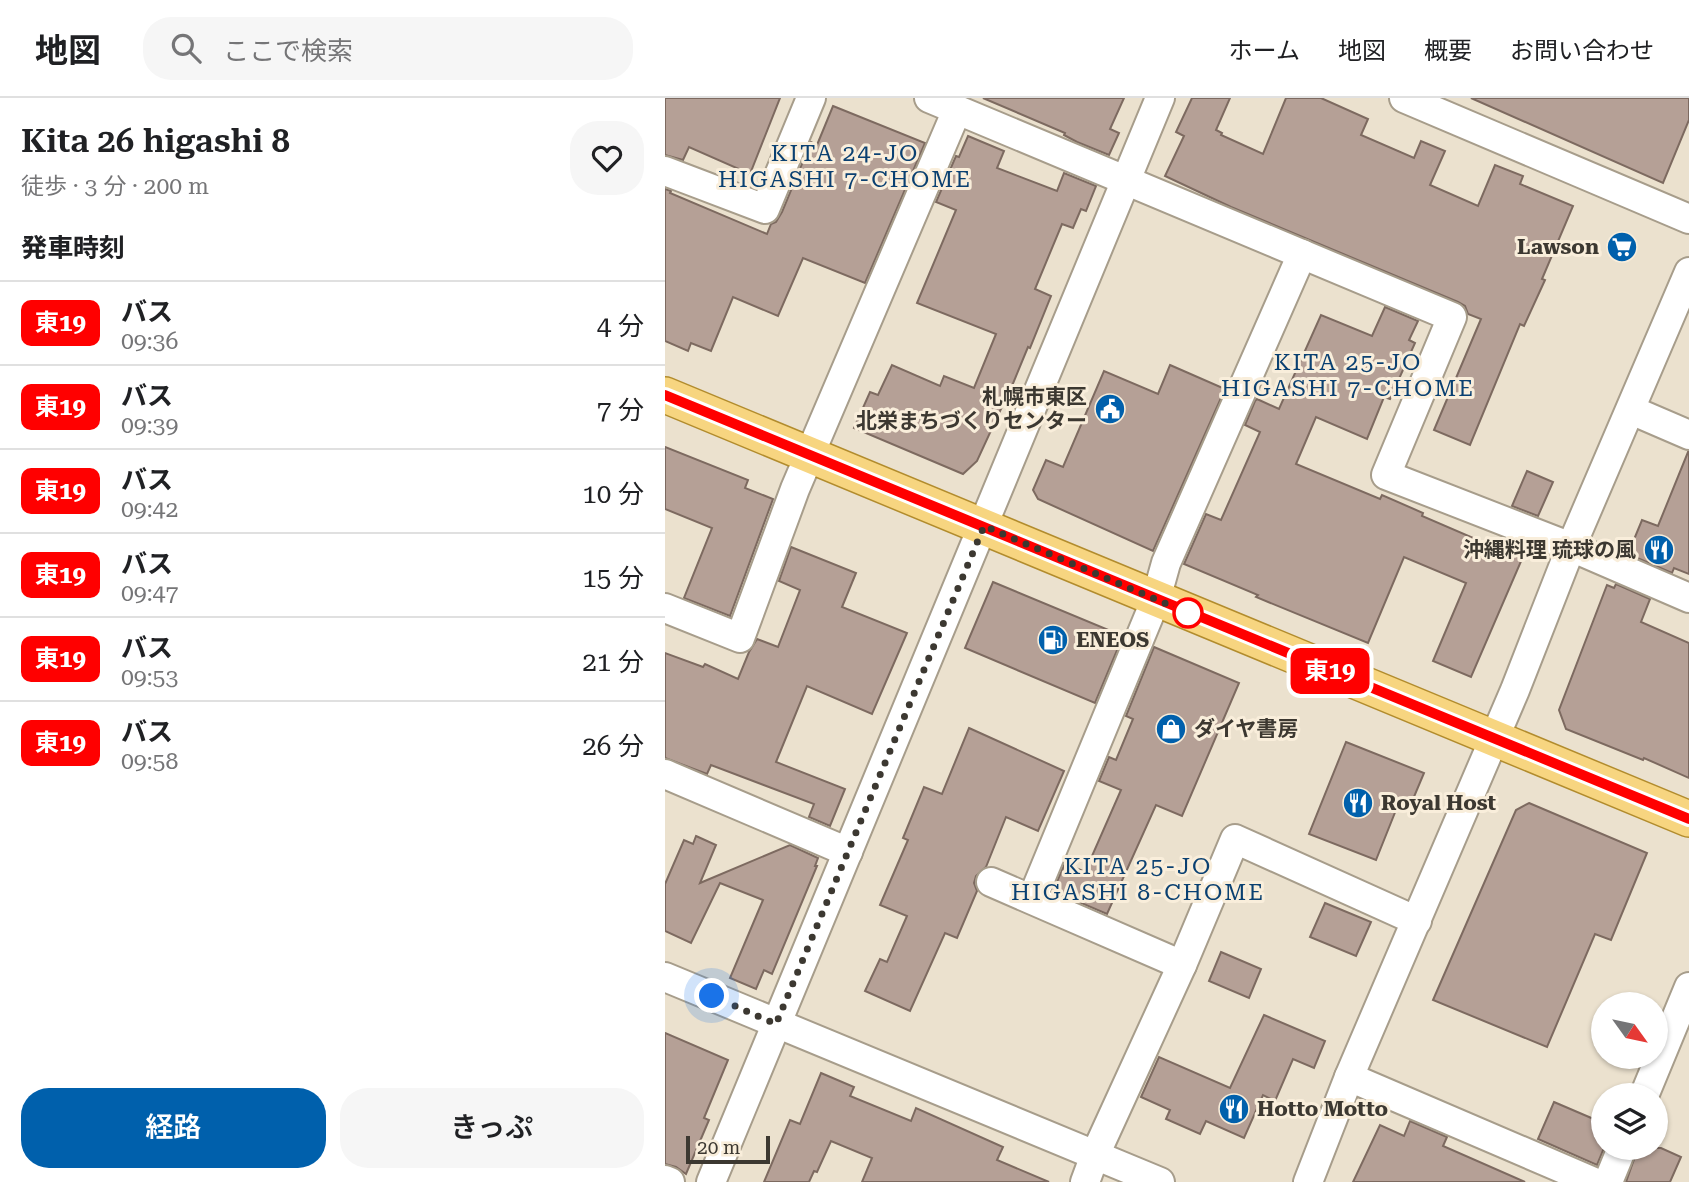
<!DOCTYPE html>
<html lang="ja">
<meta charset="utf-8">
<style>
:root{--surface:#fff;--page:#f6f6f6;--text:#202124;--muted:#757577;--line:#e0e0e0;--accent:#0060ac}
body{margin:0;font-family:"Roboto Serif","Noto Sans JP",serif;background:var(--page);color:var(--text);height:100vh;display:flex;flex-direction:column;font-size:26px;white-space:nowrap}
*{box-sizing:border-box;margin:0}
p{font-size:23px;color:var(--muted)}
.icon{flex:none;width:38px;height:38px;fill:none;stroke:currentColor;stroke-width:2;stroke-linecap:round;stroke-linejoin:round}
.map{position:relative;flex:1;overflow:hidden}
.panel{display:flex;flex-direction:column;background:var(--surface);width:665px}
.panel>*{flex:none}
.badge{padding:0 14px;border-radius:10px;font-size:24px;line-height:46px}
.needle{width:46px;rotate:123deg}
.fabs{position:absolute;left:926px;top:894px;display:grid;gap:14px}
.fabs a{display:grid;place-items:center;width:77px;height:77px;border-radius:50%;background:var(--surface);box-shadow:0 2px 5px #0004;font-size:35px}
.scale{position:absolute;left:21px;bottom:18px;width:84px;box-sizing:border-box;padding-left:7px;border:4px solid #3c3831;border-top:0;font-size:19px;line-height:24px;white-space:nowrap;color:#3c3831;-webkit-text-stroke:5px #f9eedb;paint-order:stroke}
.you{position:absolute;width:35px;height:35px;margin:-18px;border:5px solid #fff;border-radius:50%;background:#1a73e8;box-shadow:0 0 0 10px #1a73e833}
.map>.badge{position:absolute;translate:-50% -50%;box-shadow:0 0 0 4px #fff}
h2{padding:0 21px;font-size:26px;line-height:63px}
.round{display:grid;place-items:center;flex:none;width:74px;height:74px;border-radius:28px;background:var(--page)}
.head{display:flex;align-items:center;justify-content:space-between;height:119px;padding:0 21px}
h1{font-size:33px;font-weight:600;line-height:52px}
.button{display:flex;gap:14px;margin-top:auto;padding:14px 21px}
.button a{flex:1;height:80px;border-radius:28px;background:var(--accent);color:#fff;font-size:28px;font-weight:600;line-height:80px;text-align:center}
.button a+a{background:var(--page);color:var(--text)}
ul{padding:0;list-style:none}
li{display:flex;align-items:center;gap:21px;height:84px;padding:0 21px;border-top:2px solid var(--line)}
li div{flex:1}
li b{display:block;font-size:26px}
li em{font-style:normal}
li .badge{min-width:77px;font-weight:700;text-align:center}
header{display:flex;align-items:center;gap:42px;box-sizing:border-box;height:98px;padding:0 35px;background:var(--surface);border-bottom:2px solid var(--line)}
header strong{font-size:33px}
nav{display:flex;gap:38px;margin-inline-start:auto;font-size:24px}
.search{width:490px;height:63px;background:var(--page);display:flex;align-items:center;gap:18px;box-sizing:border-box;padding:0 24px;border-radius:28px;color:var(--muted);font-size:26px}
main{display:flex;flex:1;min-height:0}
.map>svg:first-child{display:block}
.building{fill:#b5a096;stroke:#7d6a60;stroke-width:2}
.lines{fill:none;stroke-linecap:round;stroke-linejoin:round}
.minor-casing{stroke:#a79d8b;stroke-width:32}
.major-casing{stroke:#b28c2d;stroke-width:38}
.minor{stroke:#fff;stroke-width:28}
.major{stroke:#f7d580;stroke-width:35}
.line-casing{stroke:#fff;stroke-width:16}
.line{stroke:#f00;stroke-width:10}
.walk{stroke:#3c3831;stroke-width:7;stroke-dasharray:0 12.6}
.stop-dot{fill:#fff;stroke:#f00;stroke-width:3.5}
.labels{text-anchor:middle;stroke-width:6;stroke-linejoin:round;paint-order:stroke}
.poi-label{font-size:21px;font-weight:bold;fill:#3c3831;stroke:#f9eedb;text-anchor:start}
.neighbourhood-label{font-size:23px;letter-spacing:2px;fill:#0a4071;stroke:#f9eedb}
</style>
<header>
<strong>地図</strong>
<div class="search"><svg class="icon" aria-label="search" viewBox="0 0 24 24"><circle cx="10" cy="10" r="6"/><path d="M15 15l6 6"/></svg>ここで検索</div>
<nav><a>ホーム</a><a>地図</a><a>概要</a><a>お問い合わせ</a></nav>
</header>
<main>
<section class="panel">
<div class="head"><div><h1>Kita 26 higashi 8</h1><p>徒歩 · 3 分 · 200 m</p></div><a class="round"><svg class="icon" aria-label="heart" viewBox="0 0 24 24"><path d="M12 20l-8-8c-3-5 5-10 8-4 3-6 11-1 8 4z"/></svg></a></div>
<h2>発車時刻</h2>
<ul>
<li><span class="badge" style="background:#f00;color:#fff">東19</span><div><b>バス</b><p>09:36</p></div><em>4 分</em></li>
<li><span class="badge" style="background:#f00;color:#fff">東19</span><div><b>バス</b><p>09:39</p></div><em>7 分</em></li>
<li><span class="badge" style="background:#f00;color:#fff">東19</span><div><b>バス</b><p>09:42</p></div><em>10 分</em></li>
<li><span class="badge" style="background:#f00;color:#fff">東19</span><div><b>バス</b><p>09:47</p></div><em>15 分</em></li>
<li><span class="badge" style="background:#f00;color:#fff">東19</span><div><b>バス</b><p>09:53</p></div><em>21 分</em></li>
<li><span class="badge" style="background:#f00;color:#fff">東19</span><div><b>バス</b><p>09:58</p></div><em>26 分</em></li>
</ul>
<div class="button"><a>経路</a><a>きっぷ</a></div>
</section>
<div class="map">
<svg width="1024" height="1084" viewBox="0 0 1024 1084">
<rect width="100%" height="100%" fill="#ebe1ce"/>
<g class="building">
<polygon points="0,0 115,0 85,76 24,49 18,62 0,57"/>
<polygon points="318,0 459,0 445,31 454,35 444,57 412,44 399,37 400,35"/>
<polygon points="527,0 565,0 551,32 557,35 556,37 598,56 621,0 656,0 703,21 696,37 749,60 756,43 780,53 765,87 813,108 830,67 858,78 855,86 908,108 877,181 880,182 859,228 855,226 805,347 769,332 816,221 803,216 800,208 793,204 566,109 500,78 519,38 511,34"/>
<polygon points="806,0 1024,0 1024,22 998,85"/>
<polygon points="168,8 260,45 200,185 138,160 113,218 68,199 46,253 26,245 23,253 0,243 0,91 6,93 5,95 102,136 106,126 111,124 117,114 146,44 152,47"/>
<polygon points="303,38 339,53 332,70 392,93 399,75 431,88 421,113 416,111 408,130 397,126 370,191 386,198 365,250 363,249 342,300 341,300 312,363 298,376 189,330 205,294 213,297 227,267 275,288 279,278 309,290 331,236 252,205 291,112 271,104 291,58 294,59"/>
<polygon points="720,209 753,223 744,242 750,245 725,301 719,299 702,341 651,319 631,366 715,401 717,397 758,415 757,418 857,461 806,579 768,563 801,485 739,459 703,545 591,499 593,497 519,466 541,416 556,422 595,334 580,327 590,303 592,301 614,311 656,217 707,238"/>
<polygon points="505,267 560,291 488,453 373,401 368,392 381,362 398,369 439,273 493,296"/>
<polygon points="0,349 83,382 80,390 108,401 65,518 19,500 47,430 0,411"/>
<polygon points="1023,354 1024,354 1024,476 1009,470 1007,475 963,456 977,422 993,428"/>
<polygon points="862,373 888,384 873,418 847,408"/>
<polygon points="126,449 191,475 177,509 242,535 207,616 142,588 111,664 180,691 165,728 144,719 149,706 46,667 42,676 0,660 0,555 38,569 40,566 73,581 84,554 92,541 113,549 135,492 114,483"/>
<polygon points="328,484 458,538 430,605 300,550"/>
<polygon points="951,486 985,501 976,524 1024,545 1024,680 979,660 978,662 901,631 894,612 942,487 949,490"/>
<polygon points="489,549 574,585 517,718 491,707 442,816 388,793 400,765 420,774 456,692 434,683 444,659 451,662 468,621 461,618"/>
<polygon points="304,630 399,673 373,733 341,719 321,769 311,778 309,785 312,793 292,840 280,835 245,913 200,893 215,861 222,864 242,818 215,807 243,742 238,740 259,689 277,696"/>
<polygon points="681,644 759,675 746,706 735,702 711,762 644,736"/>
<polygon points="864,705 982,755 946,842 930,836 882,949 768,902 851,712"/>
<polygon points="31,738 51,747 35,785 125,747 153,760 150,768 152,768 107,876 99,872 91,891 65,880 98,802 55,785 26,845 0,833 0,786 19,742 28,746"/>
<polygon points="660,805 706,824 691,858 645,839"/>
<polygon points="556,854 596,871 584,900 544,883"/>
<polygon points="599,917 660,943 649,970 628,961 610,1003 598,997 579,1040 541,1023 535,1036 501,1021 505,1012 476,999 494,959 565,990"/>
<polygon points="0,935 63,962 39,1020 44,1022 21,1076 11,1069 0,1066"/>
<polygon points="156,975 189,989 185,998 246,1023 251,1010 338,1049 332,1062 384,1084 197,1084 207,1060 166,1043 152,1074 149,1073 144,1084 99,1084 125,1022 135,1026"/>
<polygon points="889,1004 938,1025 939,1050 932,1067 873,1041"/>
<polygon points="745,1023 782,1039 778,1048 860,1084 688,1084 715,1027 739,1038"/>
<polygon points="973,1050 996,1050 1016,1059 1005,1084 961,1084"/>
</g>
<g class="lines">
<g class="minor-casing">
<g id="minor">
<polyline points="264,0 787,219 721,377 906,449 1024,500"/>
<polyline points="739,0 1024,121"/>
<polyline points="0,73 100,111 146,0"/>
<polyline points="966,312 1024,337"/>
<polyline points="0,510 75,540 130,391 292,12"/>
<polyline points="0,676 183,754"/>
<polyline points="326,784 517,867"/>
<polyline points="367,801 491,501 501,465 637,156"/>
<polyline points="0,879 495,1084"/>
<polyline points="684,979 929,1084"/>
<polyline points="979,998 1024,889"/>
<polyline points="0,1082 5,1084"/>
<polyline points="46,1084 495,0"/>
<polyline points="420,1084 430,1057 517,867 570,741 752,823"/>
<polyline points="643,1084 684,979 850,592 906,449 1024,174"/>
<polyline points="943,1084 957,1050"/>
</g>
</g>
<g class="major-casing">
<polyline id="major" points="0,297 1024,721"/>
</g>
<use href="#minor" class="minor"/>
<use href="#major" class="major"/>
</g>
<g class="lines">
<g class="line-casing">
<polyline id="line" points="0,297 1024,721"/>
</g>
<use href="#line" class="line"/>
<polyline class="walk" points="47,898 111,926 319,428 523,515"/>
</g>
<defs>
<g id="supermarket-disc" transform="scale(1.575)"><circle r="9.5" fill="#0060ac" stroke="#f9eedb"/><path d="M-6-5.5h2.5l.6 2H6L4.5 2H-2.5L-4.4-4H-6ZM-1.5 3.2a1.3 1.3 0 1 0 .1 0ZM3 3.2a1.3 1.3 0 1 0 .1 0Z" fill="#fff"/></g>
<g id="civic-disc" transform="scale(1.575)"><circle r="9.5" fill="#0060ac" stroke="#f9eedb"/><path d="M-.6-6.5H3V-4.5H.6V-3L4-1V1h2V6H-6V1h2V-1L-.6-3ZM-1.2 2.5V6h2.4V2.5Z" fill="#fff"/></g>
<g id="restaurant-disc" transform="scale(1.575)"><circle r="9.5" fill="#0060ac" stroke="#f9eedb"/><path d="M-5-6h1v4h1v-4h1v4h1v-4h1v5L-1.5 .5V6h-2V.5L-5-1ZM5-6V6H3V1.5H1.5Q1.5-4 5-6Z" fill="#fff"/></g>
<g id="fuel-disc" transform="scale(1.575)"><circle r="9.5" fill="#0060ac" stroke="#f9eedb"/><path d="M-5.5-6h7V0h2V4h1.3V-2.5L3-4.5l.8-.8L6-3V5H2.5V1h-1V6h-7ZM-4.2-4.7v3.2H.2V-4.7Z" fill="#fff"/></g>
<g id="shop-disc" transform="scale(1.575)"><circle r="9.5" fill="#0060ac" stroke="#f9eedb"/><path d="M-5-2.5h2.3a2.7 3.5 0 0 1 5.4 0H5L5.5 6h-11ZM-1.5-2.5h3a1.5 2.3 0 0 0-3 0Z" fill="#fff"/></g>
</defs>
<g fill-rule="evenodd">
<use href="#supermarket-disc" x="957" y="149"/>
<use href="#civic-disc" x="445" y="311"/>
<use href="#restaurant-disc" x="994" y="452"/>
<use href="#fuel-disc" x="388" y="542"/>
<use href="#shop-disc" x="506" y="631"/>
<use href="#restaurant-disc" x="693" y="705"/>
<use href="#restaurant-disc" x="569" y="1011"/>
</g>
<circle class="stop-dot" cx="523" cy="515" r="14"/>
<g class="labels">
<g class="poi-label">
<text x="934" y="156" text-anchor="end">Lawson</text>
<text x="422" y="306" text-anchor="end">札幌市東区<tspan x="422" dy="24">北栄まちづくりセンター</tspan></text>
<text x="971" y="459" text-anchor="end">沖縄料理 琉球の風</text>
<text x="411" y="549">ENEOS</text>
<text x="529" y="638">ダイヤ書房</text>
<text x="716" y="712">Royal Host</text>
<text x="592" y="1018">Hotto Motto</text>
</g>
<g class="neighbourhood-label">
<text x="180" y="63">KITA 24-JO<tspan x="180" dy="26">HIGASHI 7-CHOME</tspan></text>
<text x="683" y="272">KITA 25-JO<tspan x="683" dy="26">HIGASHI 7-CHOME</tspan></text>
<text x="473" y="776">KITA 25-JO<tspan x="473" dy="26">HIGASHI 8-CHOME</tspan></text>
</g>
</g>
</svg>
<div class="fabs">
<a><svg class="needle" viewBox="-14 -14 28 28"><path d="M0-13l5 13h-10z" fill="#e53935"/><path d="M0 13l5-13h-10z" fill="#757577"/></svg></a>
<a><svg class="icon" aria-label="layers" viewBox="0 0 24 24"><path d="M12 4l9 5-9 5-9-5zM3 14l9 5 9-5"/></svg></a>
</div>
<div class="scale">20 m</div>
<div class="you" style="left:47px;top:898px"></div>
<b class="badge" style="left:665px;top:573px;background:#f00;color:#fff">東19</b>
</div>
</main>
